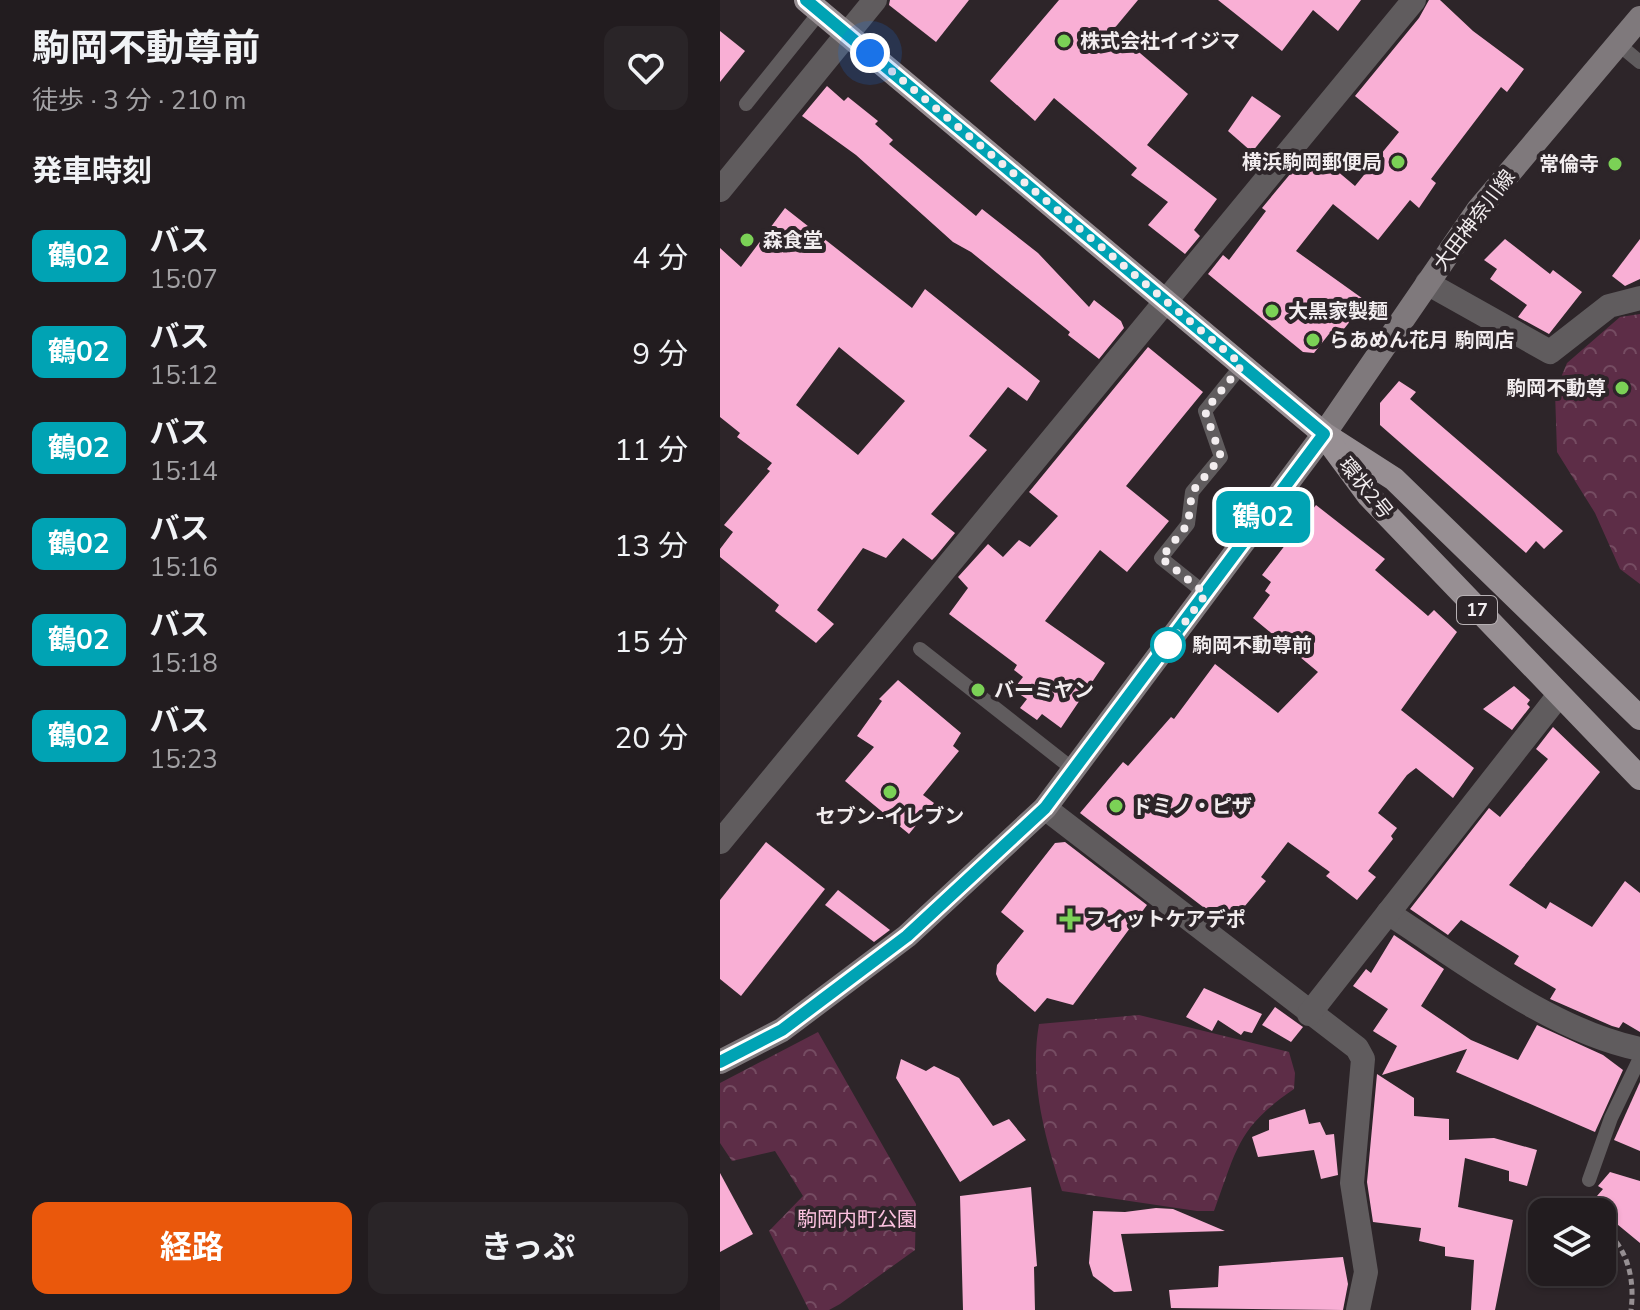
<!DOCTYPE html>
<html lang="ja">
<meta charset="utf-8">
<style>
:root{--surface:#221c1f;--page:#2a2528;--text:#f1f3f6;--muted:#a2a1a4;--line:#3f3a3d;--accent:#ea580c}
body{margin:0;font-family:"Nunito Sans","Noto Sans JP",sans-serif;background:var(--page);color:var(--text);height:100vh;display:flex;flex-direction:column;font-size:30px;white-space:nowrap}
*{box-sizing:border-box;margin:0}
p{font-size:26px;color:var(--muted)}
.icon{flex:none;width:44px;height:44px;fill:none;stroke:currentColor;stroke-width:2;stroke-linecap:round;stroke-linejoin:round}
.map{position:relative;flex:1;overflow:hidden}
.panel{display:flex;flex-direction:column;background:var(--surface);width:720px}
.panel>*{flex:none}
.badge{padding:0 16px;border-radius:12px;font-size:28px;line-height:52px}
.tools{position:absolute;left:808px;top:1198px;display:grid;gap:16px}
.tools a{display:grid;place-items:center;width:88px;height:88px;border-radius:16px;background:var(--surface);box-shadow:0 2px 6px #0004,0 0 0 2px var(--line);font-size:40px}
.you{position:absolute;width:40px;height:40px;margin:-20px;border:6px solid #fff;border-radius:50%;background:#1a73e8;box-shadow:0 0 0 12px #1a73e833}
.map>.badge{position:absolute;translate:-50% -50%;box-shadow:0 0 0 4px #fff}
h2{padding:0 32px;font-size:30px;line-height:72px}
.round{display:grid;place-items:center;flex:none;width:84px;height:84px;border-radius:16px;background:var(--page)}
.summary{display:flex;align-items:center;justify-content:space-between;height:136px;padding:0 32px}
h1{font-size:38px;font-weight:700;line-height:60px}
.button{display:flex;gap:16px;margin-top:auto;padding:16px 32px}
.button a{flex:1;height:92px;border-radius:16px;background:var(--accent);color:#fff;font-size:32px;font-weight:700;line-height:92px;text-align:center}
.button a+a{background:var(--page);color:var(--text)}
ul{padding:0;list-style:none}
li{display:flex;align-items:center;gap:24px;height:96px;padding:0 32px}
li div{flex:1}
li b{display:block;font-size:30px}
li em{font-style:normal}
li .badge{min-width:88px;font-weight:700;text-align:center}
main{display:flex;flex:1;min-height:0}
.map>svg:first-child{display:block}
.forest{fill:url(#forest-crowns)}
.building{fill:#f9afd5;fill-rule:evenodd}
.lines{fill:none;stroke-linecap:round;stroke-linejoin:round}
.path{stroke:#968f92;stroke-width:5;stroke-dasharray:6 4;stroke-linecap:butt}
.lane{stroke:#605c5e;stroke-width:14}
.street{stroke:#605c5e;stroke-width:24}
.secondary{stroke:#7f797c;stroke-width:24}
.primary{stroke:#978f93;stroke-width:24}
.line-casing{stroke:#fff;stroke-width:18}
.line{stroke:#00a3b4;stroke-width:12}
.walk{stroke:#f2edef;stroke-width:8;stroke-dasharray:0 14.4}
.poi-dot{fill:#7bd156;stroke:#2d2529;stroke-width:3}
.stop-dot{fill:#fff;stroke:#00a3b4;stroke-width:4}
.labels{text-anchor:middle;stroke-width:8;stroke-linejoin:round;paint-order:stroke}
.shield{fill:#2d2529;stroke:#b7b1b4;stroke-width:2}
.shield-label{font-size:18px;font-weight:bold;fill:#f2edef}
.poi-label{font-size:20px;font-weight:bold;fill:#f2edef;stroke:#2d2529;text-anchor:start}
.street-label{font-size:20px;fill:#f2edef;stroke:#2d2529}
.stop-label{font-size:20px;font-weight:bold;fill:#f2edef;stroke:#2d2529;text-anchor:start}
.park-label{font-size:20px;fill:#fdc2e0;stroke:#2d2529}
</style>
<main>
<section class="panel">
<div class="summary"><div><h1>駒岡不動尊前</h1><p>徒歩 · 3 分 · 210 m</p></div><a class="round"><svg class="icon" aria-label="heart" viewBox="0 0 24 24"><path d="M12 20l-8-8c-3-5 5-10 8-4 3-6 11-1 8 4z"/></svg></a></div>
<h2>発車時刻</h2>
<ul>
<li><span class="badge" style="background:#00a3b4;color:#fff">鶴02</span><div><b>バス</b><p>15:07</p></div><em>4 分</em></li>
<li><span class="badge" style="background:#00a3b4;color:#fff">鶴02</span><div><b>バス</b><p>15:12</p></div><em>9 分</em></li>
<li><span class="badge" style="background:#00a3b4;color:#fff">鶴02</span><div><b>バス</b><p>15:14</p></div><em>11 分</em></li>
<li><span class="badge" style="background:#00a3b4;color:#fff">鶴02</span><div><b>バス</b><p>15:16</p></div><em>13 分</em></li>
<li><span class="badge" style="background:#00a3b4;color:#fff">鶴02</span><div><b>バス</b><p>15:18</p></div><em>15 分</em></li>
<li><span class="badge" style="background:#00a3b4;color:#fff">鶴02</span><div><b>バス</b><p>15:23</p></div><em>20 分</em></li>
</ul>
<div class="button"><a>経路</a><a>きっぷ</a></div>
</section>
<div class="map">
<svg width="920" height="1310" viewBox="0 0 920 1310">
<defs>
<pattern id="forest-crowns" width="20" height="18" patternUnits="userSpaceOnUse" patternTransform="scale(2)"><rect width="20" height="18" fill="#5d2d47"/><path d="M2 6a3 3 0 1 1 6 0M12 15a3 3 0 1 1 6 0" fill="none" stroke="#754c62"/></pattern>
</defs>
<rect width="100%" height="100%" fill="#2d2529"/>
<g class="forest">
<polygon points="920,314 920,584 900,569 875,513 837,452 835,392 847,363 900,317"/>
<path d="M419,1015L569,1052L575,1073L574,1089C517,1128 517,1149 494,1211H477L342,1191C325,1138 309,1081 319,1024Z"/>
<polygon points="98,1032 196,1204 195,1250 120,1304 109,1310 89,1310 49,1231 83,1196 55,1151 12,1161 0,1143 0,1083"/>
</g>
<g class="building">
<polygon points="170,0 249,0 216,42 169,5"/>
<polygon points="339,0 418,0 393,30 468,94 427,145 497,199 474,230 480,236 465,254 428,225 448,202 411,175 417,168 334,98 315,121 270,81"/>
<polygon points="498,0 641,0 618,31 593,10 562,51"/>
<polygon points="709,0 720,0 753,31 804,69 787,92 781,87 711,179 716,183 699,208 690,200 658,240 613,204 576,251 646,301 616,339 609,334 594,353 583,352 488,274 503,255 509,260 546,211 542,208 591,149 635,186 679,132 635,96 699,18"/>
<polygon points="0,31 25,51 0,82"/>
<polygon points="107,86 124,101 128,97 158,121 155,124 173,140 169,144 256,216 262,209 318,253 369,307 374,300 401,321 404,328 379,359 348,335 350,332 251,252 233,242 136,155 82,116"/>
<polygon points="532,96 561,116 532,152 508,131"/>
<path d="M65,208L192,308L205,289L320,381L307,401L288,387L249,436L267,450L211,514L235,533L216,556L212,560L183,538L166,558L143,548L97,610L114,624L96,643L55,611L59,605L0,557V549L13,532L4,525L50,471L47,469L52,463L17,437L20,433L0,417V248L21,267ZM119,347L185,401L138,455L76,405Z"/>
<polygon points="785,239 830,274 833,270 862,292 829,334 798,317 807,305 770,279 777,269 764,260"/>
<polygon points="920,239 920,279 905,286 892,276"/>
<polygon points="428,347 483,392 406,486 449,521 407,572 380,550 325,621 385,663 341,728 322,714 317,720 300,708 307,699 293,690 303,677 294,670 297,665 229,614 248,588 238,577 268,544 283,557 299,540 310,547 338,516 309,492"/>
<polygon points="679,381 696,392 690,399 843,531 824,549 816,541 806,553 660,425 660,403"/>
<polygon points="596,505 665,559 655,570 708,616 714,610 737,632 681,710 754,768 733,798 696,768 687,775 658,813 677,828 671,836 673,839 648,871 656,877 637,900 606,876 610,872 568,842 541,877 546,881 508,926 360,813 403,762 408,766 451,717 454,719 495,664 558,713 598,672 533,618 550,595 545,591 551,582 542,575"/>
<polygon points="178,680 241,733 233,746 239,751 203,795 214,803 189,834 125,781 154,747 137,736 162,701 159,699"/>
<polygon points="794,686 810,700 807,704 810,707 792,730 763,709"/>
<polygon points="833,727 880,772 789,885 826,909 830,902 872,927 905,881 920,893 920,1032 903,1022 899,1028 892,1026 830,999 836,989 794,964 799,956 741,920 728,935 690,909 769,808 780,817 828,759 816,749"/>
<polygon points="46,842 105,889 21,996 0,979 0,900"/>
<polygon points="345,842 427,905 353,1005 327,998 315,1012 279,981 276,974 277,965 304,931 281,912 335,843"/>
<polygon points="118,890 170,930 154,942 105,905"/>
<polygon points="674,935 724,969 701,1006 751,1040 798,1060 817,1025 883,1055 903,1070 875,1132 736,1072 747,1049 662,1075 677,1046 653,1031 668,1009 633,986 646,969 651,973"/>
<polygon points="484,988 542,1014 532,1033 524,1031 521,1035 498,1020 492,1031 466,1017"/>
<polygon points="555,1007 583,1027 571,1042 542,1025"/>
<polygon points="181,1059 206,1071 214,1066 239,1078 273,1126 289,1119 306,1140 240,1182 176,1078"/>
<polygon points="657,1074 694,1098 694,1116 729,1119 729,1140 774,1138 817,1150 807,1186 789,1181 789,1171 745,1158 738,1207 793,1220 775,1310 751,1310 754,1260 725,1256 725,1247 699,1241 701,1228 653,1222 647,1182"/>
<polygon points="920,1082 920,1151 894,1140"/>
<polygon points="585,1109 589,1124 600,1122 606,1135 614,1134 618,1175 601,1179 594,1150 538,1157 532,1137 549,1130 549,1120"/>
<polygon points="890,1172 920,1181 920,1243 880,1210 885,1203 877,1196 883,1189 878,1186"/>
<polygon points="0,1173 33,1234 0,1252"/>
<polygon points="311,1187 317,1266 314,1267 315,1310 243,1310 240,1196"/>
<polygon points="436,1208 453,1209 505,1231 401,1234 412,1291 394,1292 373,1276 369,1263 373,1211 405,1212"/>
<polygon points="623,1257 628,1284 623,1310 451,1308 449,1290 498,1287 499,1266"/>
</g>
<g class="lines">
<g class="path">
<polyline points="869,1197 869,1212"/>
<path d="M882,1228C908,1247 915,1280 911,1310"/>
</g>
<g class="lane">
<polyline points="897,43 920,62"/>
<polyline points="26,104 100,12"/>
<polyline points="486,594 441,558 468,524 472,492 501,457 485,411 522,365"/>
<polyline points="200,649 354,770"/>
<polyline points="869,1180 891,1118 920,1058"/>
</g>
<g class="street">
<polyline points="0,190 155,0"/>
<polyline points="707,283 830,352 889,306 920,298"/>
<polyline points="325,808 637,1048 643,1059 632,1183 646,1272 638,1310"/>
<polyline points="0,842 694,0"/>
<path d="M668,913C744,962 832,1031 920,1049"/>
<polyline points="589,1014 839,695"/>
</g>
<polyline class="secondary" points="0,1062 62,1030 187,936 325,808 604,434 758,210 920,18"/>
<g class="primary">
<polyline points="86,0 604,434 674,479 920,718"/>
<polyline points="612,446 649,496 920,778"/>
</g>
</g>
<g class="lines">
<g class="line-casing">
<polyline id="line" points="0,1062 62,1030 187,936 325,808 604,434 86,0"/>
</g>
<use href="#line" class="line"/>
<polyline class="walk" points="150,53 522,365 485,411 501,457 472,492 468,524 441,558 486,594 448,645"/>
</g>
<g class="poi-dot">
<circle cx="344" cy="41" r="8"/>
<circle cx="678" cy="162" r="8"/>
<circle cx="895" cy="164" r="8"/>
<circle cx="27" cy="240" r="8"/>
<circle cx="552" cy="311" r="8"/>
<circle cx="593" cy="340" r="8"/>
<circle cx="902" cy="388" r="8"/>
<circle cx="258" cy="690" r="8"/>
<circle cx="170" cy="792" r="8"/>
<circle cx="396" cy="806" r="8"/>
<path d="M346 907h8v8h8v8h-8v8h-8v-8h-8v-8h8z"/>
</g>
<circle class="stop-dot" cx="448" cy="645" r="16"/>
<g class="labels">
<rect class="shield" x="737" y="596" width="40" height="28" rx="6"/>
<g class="shield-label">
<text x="757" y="616">17</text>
</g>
<g class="poi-label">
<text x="360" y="48">株式会社イイジマ</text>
<text x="662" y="169" text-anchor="end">横浜駒岡郵便局</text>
<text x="879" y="171" text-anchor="end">常倫寺</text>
<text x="43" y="247">森食堂</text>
<text x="568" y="318">大黒家製麺</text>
<text x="609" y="347">らあめん花月 駒岡店</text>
<text x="886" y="395" text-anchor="end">駒岡不動尊</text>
<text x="274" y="697">バーミヤン</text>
<text x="412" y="813">ドミノ・ピザ</text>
<text x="170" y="823" text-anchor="middle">セブン-イレブン</text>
<text x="366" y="926">フィットケアデポ</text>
</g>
<g class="street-label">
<text transform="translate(754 220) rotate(-53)" y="7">大田神奈川線</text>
<text transform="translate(646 488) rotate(51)" y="7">環状2号</text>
</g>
<g class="stop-label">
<text x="472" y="652">駒岡不動尊前</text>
</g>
<g class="park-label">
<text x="137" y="1226">駒岡内町公園</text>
</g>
</g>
</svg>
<div class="tools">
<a><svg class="icon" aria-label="layers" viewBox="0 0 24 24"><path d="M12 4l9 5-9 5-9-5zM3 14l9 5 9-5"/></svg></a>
</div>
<div class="you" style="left:150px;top:53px"></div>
<b class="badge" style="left:543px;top:517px;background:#00a3b4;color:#fff">鶴02</b>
</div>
</main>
